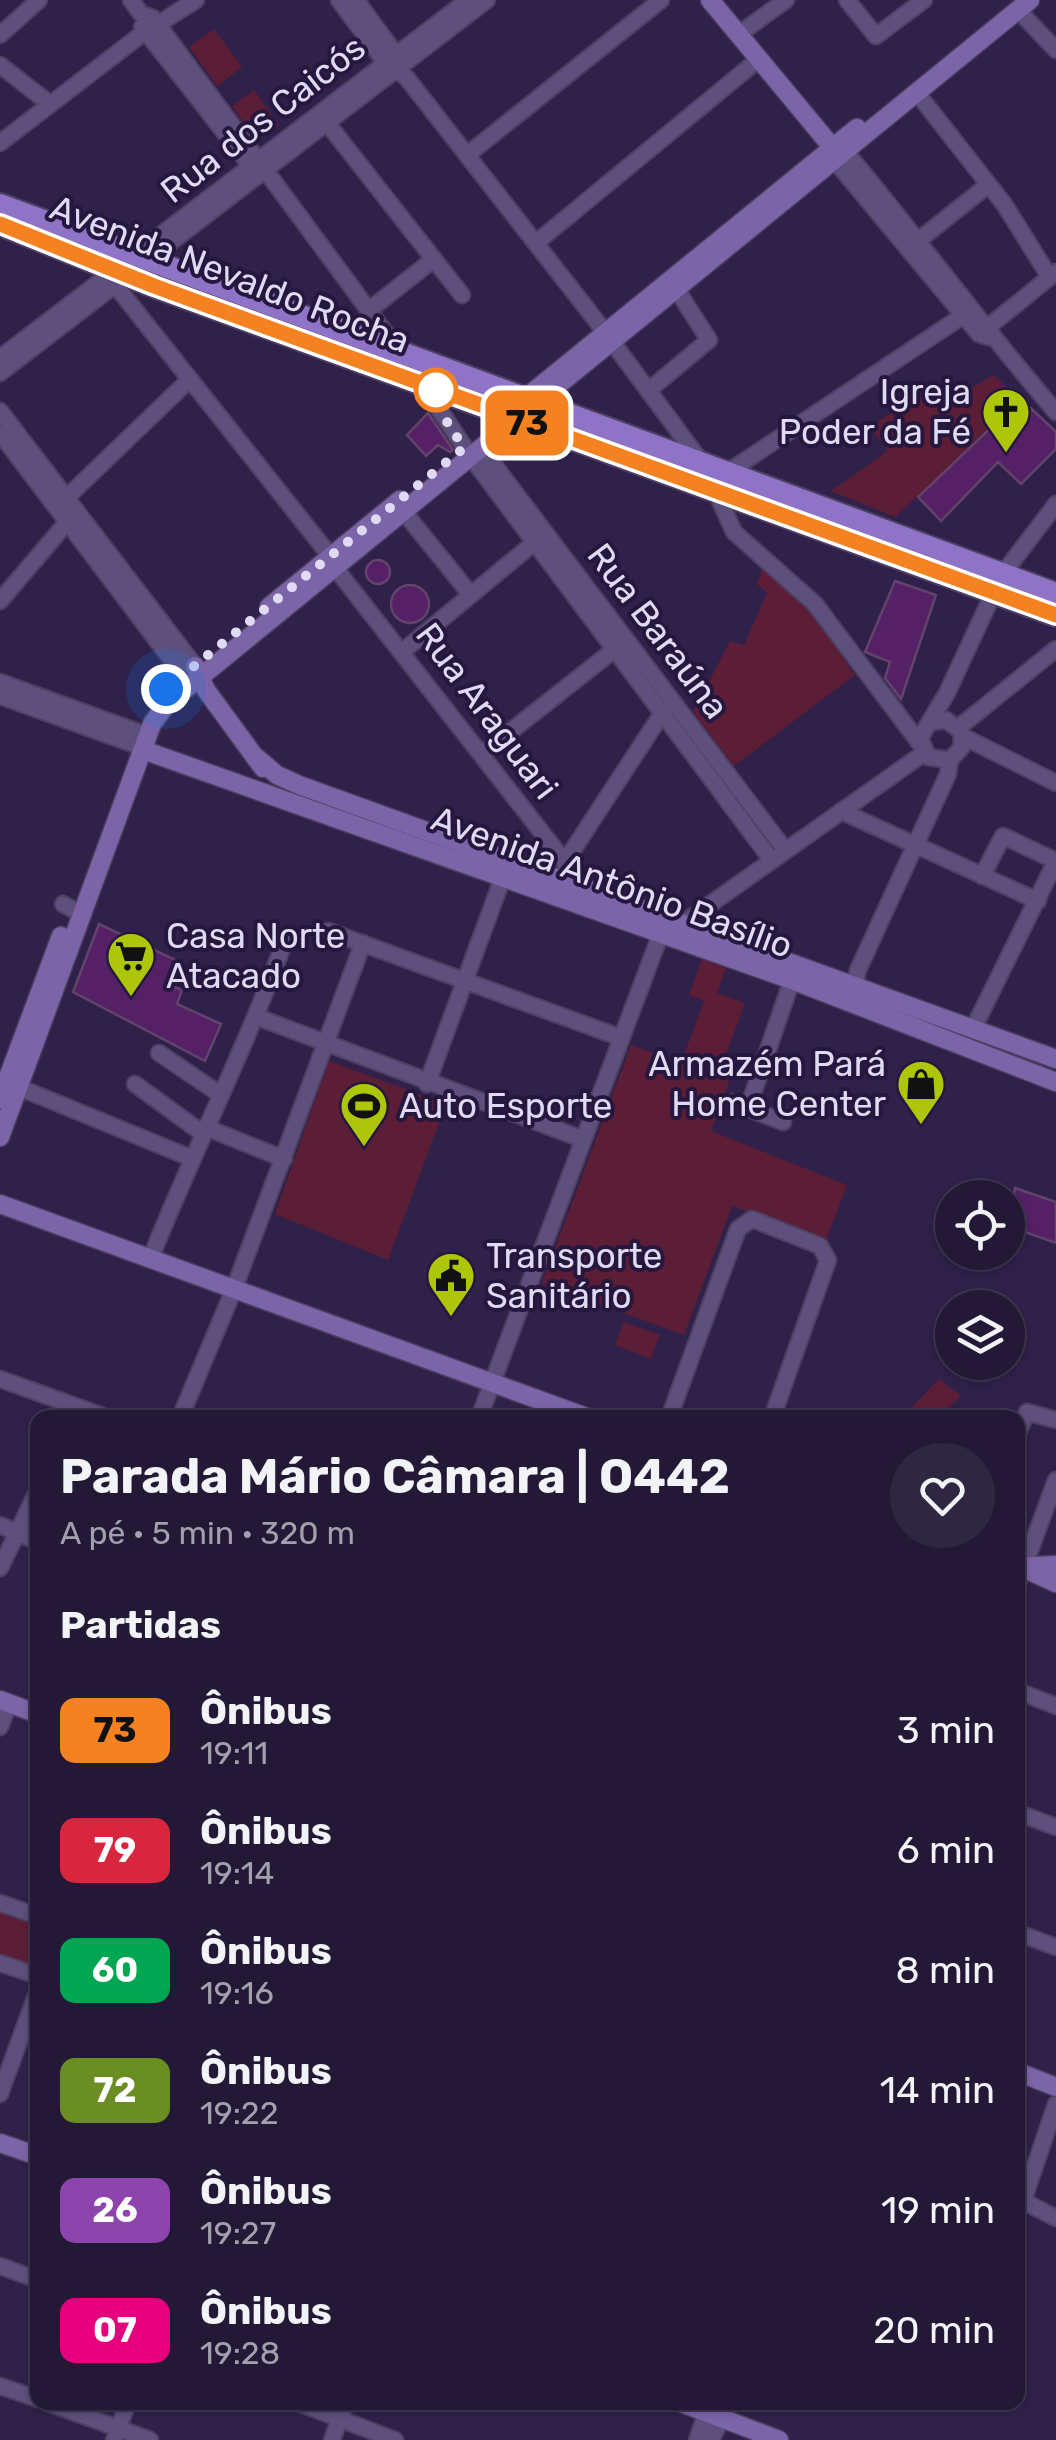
<!DOCTYPE html>
<html lang="pt">
<meta charset="utf-8">
<style>
:root{--surface:#231937;--page:#2f2642;--text:#f1f3f6;--muted:#a3a0ad;--line:#403852}
body{margin:0;font-family:Rubik,sans-serif;background:var(--page);color:var(--text);height:100vh;display:flex;flex-direction:column;font-size:38px;white-space:nowrap}
*{box-sizing:border-box;margin:0}
p{font-size:32px;color:var(--muted)}
.icon{flex:none;width:55px;height:55px;fill:none;stroke:currentColor;stroke-width:2;stroke-linecap:round;stroke-linejoin:round}
.map{position:relative;flex:1;overflow:hidden}
.details{position:absolute;left:30px;top:1410px;width:995px;height:1000px;display:flex;flex-direction:column;background:var(--surface);border-radius:20px;box-shadow:0 2px 8px #0004,0 0 0 2px var(--line)}
.details>*{flex:none}
.badge{padding:0 20px;border-radius:15px;font-size:35px;line-height:65px}
.tools{position:absolute;left:935px;top:1180px;display:grid;gap:20px}
.tools a{display:grid;place-items:center;width:90px;height:90px;border-radius:50%;background:var(--surface);box-shadow:0 2px 8px #0004,0 0 0 2px var(--line);font-size:50px}
.you{position:absolute;width:50px;height:50px;margin:-25px;border:8px solid #fff;border-radius:50%;background:#1a73e8;box-shadow:0 0 0 15px #1a73e833}
.map>.badge{position:absolute;translate:-50% -50%;box-shadow:0 0 0 5px #fff}
h2{padding:0 30px;font-size:38px;line-height:90px}
.round{display:grid;place-items:center;flex:none;width:105px;height:105px;border-radius:52px;background:var(--page)}
.summary{display:flex;align-items:center;justify-content:space-between;height:170px;padding:0 30px}
h1{font-size:48px;font-weight:700;line-height:75px}
ul{padding:0;list-style:none}
li{display:flex;align-items:center;gap:30px;height:120px;padding:0 30px}
li div{flex:1}
li b{display:block;font-size:38px}
li em{font-style:normal}
li .badge{min-width:110px;font-weight:700;text-align:center}
.map>svg:first-child{display:block}
.green{fill:#5c1e37}
.building{fill:#562066;stroke:#62446b;stroke-width:2.5}
.lines{fill:none;stroke-linecap:round;stroke-linejoin:round}
.minor-casing{stroke:#4c3f61;stroke-width:19}
.major-casing{stroke:#4c3f61;stroke-width:21}
.highway-casing{stroke:#4c3f61;stroke-width:26}
.minor{stroke:#5e507c;stroke-width:15}
.major{stroke:#7b65a8;stroke-width:18}
.highway{stroke:#8f73c6;stroke-width:22}
.line-casing{stroke:#fff;stroke-width:22}
.line{stroke:#f58220;stroke-width:15}
.walk{stroke:#e1daf4;stroke-width:10;stroke-dasharray:0 18}
.stop-dot{fill:#fff;stroke:#f58220;stroke-width:5}
.labels{text-anchor:middle;stroke-width:8;stroke-linejoin:round;paint-order:stroke}
.street-label{font-size:35px;fill:#e1daf4;stroke:#25173e}
.poi-label{font-size:35px;fill:#e1daf4;stroke:#25173e;text-anchor:start}
</style>
<div class="map">
<svg width="1056" height="2440" viewBox="0 0 1056 2440">
<rect width="100%" height="100%" fill="#2f2149"/>
<g class="green">
<polygon points="214,29 242,67 217,86 189,47"/>
<polygon points="254,90 279,125 257,141 232,106"/>
<polygon points="993,375 1021,399 895,517 831,491 888,451 870,427 934,384 949,402"/>
<polygon points="763,567 807,606 855,675 734,766 693,712 730,641 744,645 767,593 757,584"/>
<polygon points="702,959 726,968 717,993 745,1003 722,1066 733,1071 711,1131 847,1185 826,1240 732,1206 684,1335 542,1283 631,1045 681,1063 704,1001 689,995"/>
<polygon points="329,1061 446,1104 388,1260 275,1214"/>
<polygon points="623,1322 660,1335 651,1359 615,1345"/>
<polygon points="939,1379 961,1396 939,1417 920,1417 910,1409"/>
<polygon points="0,1906 37,1920 37,1969 0,1955"/>
</g>
<g class="building">
<polygon points="1021,399 1056,432 1056,449 1021,484 998,462 941,521 918,497"/>
<polygon points="428,413 453,450 450,452 438,445 426,456 407,435"/>
<circle cx="378" cy="572" r="12"/>
<polygon points="895,581 936,595 901,699 885,678 890,662 865,652"/>
<circle cx="410" cy="604" r="19"/>
<polygon points="99,924 182,963 172,986 182,990 177,1004 221,1024 205,1061 73,992"/>
<polygon points="1015,1188 1056,1202 1056,1243 1008,1226"/>
</g>
<g class="lines">
<g class="minor-casing">
<g id="minor">
<polyline points="131,0 141,14 153,18 398,350"/>
<polyline points="339,0 385,62 406,77 605,332"/>
<polyline points="356,0 400,60"/>
<polyline points="847,0 876,36 924,0"/>
<polyline points="1018,10 1056,50"/>
<polyline points="142,27 253,169"/>
<polyline points="739,34 786,0"/>
<polyline points="0,35 39,0"/>
<polyline points="0,65 50,104"/>
<polyline points="917,93 1004,204 1049,276"/>
<polyline points="327,123 462,295"/>
<polyline points="0,143 138,37 196,0"/>
<path d="M846,152C918,238 983,328 1056,412"/>
<polyline points="467,155 661,0"/>
<polyline points="835,161 979,334 988,337"/>
<polyline points="919,240 988,185"/>
<polyline points="537,242 759,59"/>
<polyline points="112,281 331,557"/>
<polyline points="368,311 434,259"/>
<polyline points="982,332 1056,272"/>
<polyline points="613,343 702,463"/>
<polyline points="0,358 468,0"/>
<polyline points="0,373 487,0"/>
<polyline points="423,385 465,448"/>
<polyline points="649,390 709,340 677,290"/>
<polyline points="0,411 195,666"/>
<polyline points="0,433 183,675"/>
<polyline points="482,449 785,850"/>
<polyline points="471,457 771,859"/>
<polyline points="725,474 964,315"/>
<polyline points="716,492 734,532 815,604 921,745"/>
<polyline points="62,502 189,380"/>
<polyline points="404,512 471,595"/>
<polyline points="336,569 565,862 568,890"/>
<polyline points="1002,575 1056,504"/>
<polyline points="0,601 74,514"/>
<polyline points="403,651 535,542"/>
<polyline points="0,682 138,732"/>
<polyline points="0,696 133,744"/>
<polyline points="932,722 946,720 961,731 962,747 950,760 928,757 920,738 947,693 993,594"/>
<polyline points="958,728 1056,649"/>
<polyline points="962,736 1056,783"/>
<polyline points="482,754 615,649"/>
<polyline points="841,811 1038,901"/>
<polyline points="565,862 663,712"/>
<polyline points="982,876 1003,836 1056,861"/>
<polyline points="63,904 72,909"/>
<polyline points="328,931 619,1037"/>
<polyline points="853,994 858,970 948,774 950,760"/>
<polyline points="257,1017 582,1139"/>
<polyline points="974,1027 1056,861"/>
<polyline points="159,1053 221,1095"/>
<polyline points="135,1084 202,1133"/>
<polyline points="427,1084 503,877"/>
<polyline points="18,1087 191,1158"/>
<polyline points="731,1102 783,1122"/>
<polyline points="748,1108 792,980"/>
<polyline points="205,1127 284,1159"/>
<path d="M151,1257C194,1150 246,1048 285,940"/>
<polyline points="0,1379 108,1418"/>
<polyline points="180,1418 234,1289 363,943"/>
<polyline points="479,1418 658,941 924,753"/>
<polyline points="669,1418 738,1229 752,1219 820,1246 828,1260 772,1418"/>
<polyline points="1018,1433 1027,1412 1056,1420"/>
<polyline points="0,1525 38,1542"/>
<polyline points="0,1568 38,1490"/>
<polyline points="1018,1583 1056,1480"/>
<polyline points="1018,1691 1056,1706"/>
<polyline points="0,1727 9,1703"/>
<polyline points="1018,1813 1056,1827"/>
<polyline points="0,1903 38,1916"/>
<polyline points="1018,1933 1056,1947"/>
<polyline points="0,1963 38,1976"/>
<polyline points="0,2094 38,1990"/>
<polyline points="1056,2104 1023,2201 1056,2218"/>
<polyline points="0,2266 38,2280"/>
<polyline points="0,2386 38,2399"/>
<polyline points="46,2402 150,2440"/>
<polyline points="296,2402 395,2440"/>
<polyline points="114,2440 128,2402"/>
<polyline points="332,2440 346,2402"/>
<polyline points="697,2440 710,2402"/>
<polyline points="711,2440 730,2402"/>
</g>
</g>
<g class="major-casing">
<g id="major">
<polyline points="710,0 832,147 834,155"/>
<polyline points="517,405 857,128"/>
<polyline points="269,607 400,500"/>
<polyline points="195,666 206,690 263,768"/>
<polyline points="143,750 792,980 1056,1082"/>
<polyline points="257,758 277,775 299,785 1056,1059"/>
<polyline points="0,1099 61,936"/>
<polyline points="0,1137 152,724 166,705 1030,0"/>
<polyline points="0,1204 589,1418"/>
<polyline points="1018,1567 1056,1565"/>
<polyline points="1023,1568 1056,1583"/>
<polyline points="0,1700 38,1714"/>
<polyline points="1018,2072 1056,2087"/>
<polyline points="0,2143 38,2156"/>
<polyline points="679,2402 779,2440"/>
</g>
</g>
<g class="highway-casing">
<g id="highway">
<polyline points="0,205 1056,594"/>
<polyline points="0,224 154,286 1056,615"/>
</g>
</g>
<use href="#minor" class="minor"/>
<use href="#major" class="major"/>
<use href="#highway" class="highway"/>
</g>
<g class="lines">
<g class="line-casing">
<polyline id="line" points="0,224 154,286 1056,615"/>
</g>
<use href="#line" class="line"/>
<polyline class="walk" points="166,689 464,448 423,385 436,390"/>
</g>
<defs>
<g id="church-pin" transform="scale(2.5)"><path d="M0 17L-7.5 6A9.5 9.5 0 1 1 7.5 6Z" fill="#aec60a" stroke="#25173e"/><path d="M-1.2-6h2.4v3.5h3.3v2.4h-3.3V6h-2.4V-.1h-3.3v-2.4h3.3Z" fill="#111"/></g>
<g id="supermarket-pin" transform="scale(2.5)"><path d="M0 17L-7.5 6A9.5 9.5 0 1 1 7.5 6Z" fill="#aec60a" stroke="#25173e"/><path d="M-6-5.5h2.5l.6 2H6L4.5 2H-2.5L-4.4-4H-6ZM-1.5 3.2a1.3 1.3 0 1 0 .1 0ZM3 3.2a1.3 1.3 0 1 0 .1 0Z" fill="#111"/></g>
<g id="shop-pin" transform="scale(2.5)"><path d="M0 17L-7.5 6A9.5 9.5 0 1 1 7.5 6Z" fill="#aec60a" stroke="#25173e"/><path d="M-5-2.5h2.3a2.7 3.5 0 0 1 5.4 0H5L5.5 6h-11ZM-1.5-2.5h3a1.5 2.3 0 0 0-3 0Z" fill="#111"/></g>
<g id="stadium-pin" transform="scale(2.5)"><path d="M0 17L-7.5 6A9.5 9.5 0 1 1 7.5 6Z" fill="#aec60a" stroke="#25173e"/><path d="M0-5a6.5 5 0 1 0 0 10a6.5 5 0 1 0 0-10ZM-3.5-1.8h7v3.6h-7Z" fill="#111"/></g>
<g id="civic-pin" transform="scale(2.5)"><path d="M0 17L-7.5 6A9.5 9.5 0 1 1 7.5 6Z" fill="#aec60a" stroke="#25173e"/><path d="M-.6-6.5H3V-4.5H.6V-3L4-1V1h2V6H-6V1h2V-1L-.6-3ZM-1.2 2.5V6h2.4V2.5Z" fill="#111"/></g>
</defs>
<g fill-rule="evenodd">
<use href="#church-pin" x="1006" y="412"/>
<use href="#supermarket-pin" x="131" y="956"/>
<use href="#shop-pin" x="921" y="1084"/>
<use href="#stadium-pin" x="364" y="1106"/>
<use href="#civic-pin" x="451" y="1276"/>
</g>
<circle class="stop-dot" cx="436" cy="390" r="20"/>
<g class="labels">
<g class="street-label">
<text transform="translate(263 119) rotate(-38)" y="12">Rua dos Caicós</text>
<text transform="translate(230 274) rotate(21)" y="12">Avenida Nevaldo Rocha</text>
<text transform="translate(658 631) rotate(53)" y="12">Rua Baraúna</text>
<text transform="translate(487 711) rotate(53)" y="12">Rua Araguari</text>
<text transform="translate(612 882) rotate(20)" y="12">Avenida Antônio Basílio</text>
</g>
<g class="poi-label">
<text x="971" y="404" text-anchor="end">Igreja<tspan x="971" dy="40">Poder da Fé</tspan></text>
<text x="166" y="948">Casa Norte<tspan x="166" dy="40">Atacado</tspan></text>
<text x="886" y="1076" text-anchor="end">Armazém Pará<tspan x="886" dy="40">Home Center</tspan></text>
<text x="399" y="1118">Auto Esporte</text>
<text x="486" y="1268">Transporte<tspan x="486" dy="40">Sanitário</tspan></text>
</g>
</g>
</svg>
<div class="tools">
<a><svg class="icon" aria-label="locate" viewBox="0 0 24 24"><circle cx="12" cy="12" r="6"/><path d="M12 2v4M12 18v4M2 12h4M18 12h4"/></svg></a>
<a><svg class="icon" aria-label="layers" viewBox="0 0 24 24"><path d="M12 4l9 5-9 5-9-5zM3 14l9 5 9-5"/></svg></a>
</div>
<div class="you" style="left:166px;top:689px"></div>
<b class="badge" style="left:527px;top:423px;background:#f58220;color:#111">73</b>
<section class="details">
<div class="summary"><div><h1>Parada Mário Câmara | O442</h1><p>A pé · 5 min · 320 m</p></div><a class="round"><svg class="icon" aria-label="heart" viewBox="0 0 24 24"><path d="M12 20l-8-8c-3-5 5-10 8-4 3-6 11-1 8 4z"/></svg></a></div>
<h2>Partidas</h2>
<ul>
<li><span class="badge" style="background:#f58220;color:#111">73</span><div><b>Ônibus</b><p>19:11</p></div><em>3 min</em></li>
<li><span class="badge" style="background:#d7263d;color:#fff">79</span><div><b>Ônibus</b><p>19:14</p></div><em>6 min</em></li>
<li><span class="badge" style="background:#00a651;color:#fff">60</span><div><b>Ônibus</b><p>19:16</p></div><em>8 min</em></li>
<li><span class="badge" style="background:#6b8e23;color:#fff">72</span><div><b>Ônibus</b><p>19:22</p></div><em>14 min</em></li>
<li><span class="badge" style="background:#8e44ad;color:#fff">26</span><div><b>Ônibus</b><p>19:27</p></div><em>19 min</em></li>
<li><span class="badge" style="background:#e6007e;color:#fff">07</span><div><b>Ônibus</b><p>19:28</p></div><em>20 min</em></li>
</ul>
</section>
</div>
